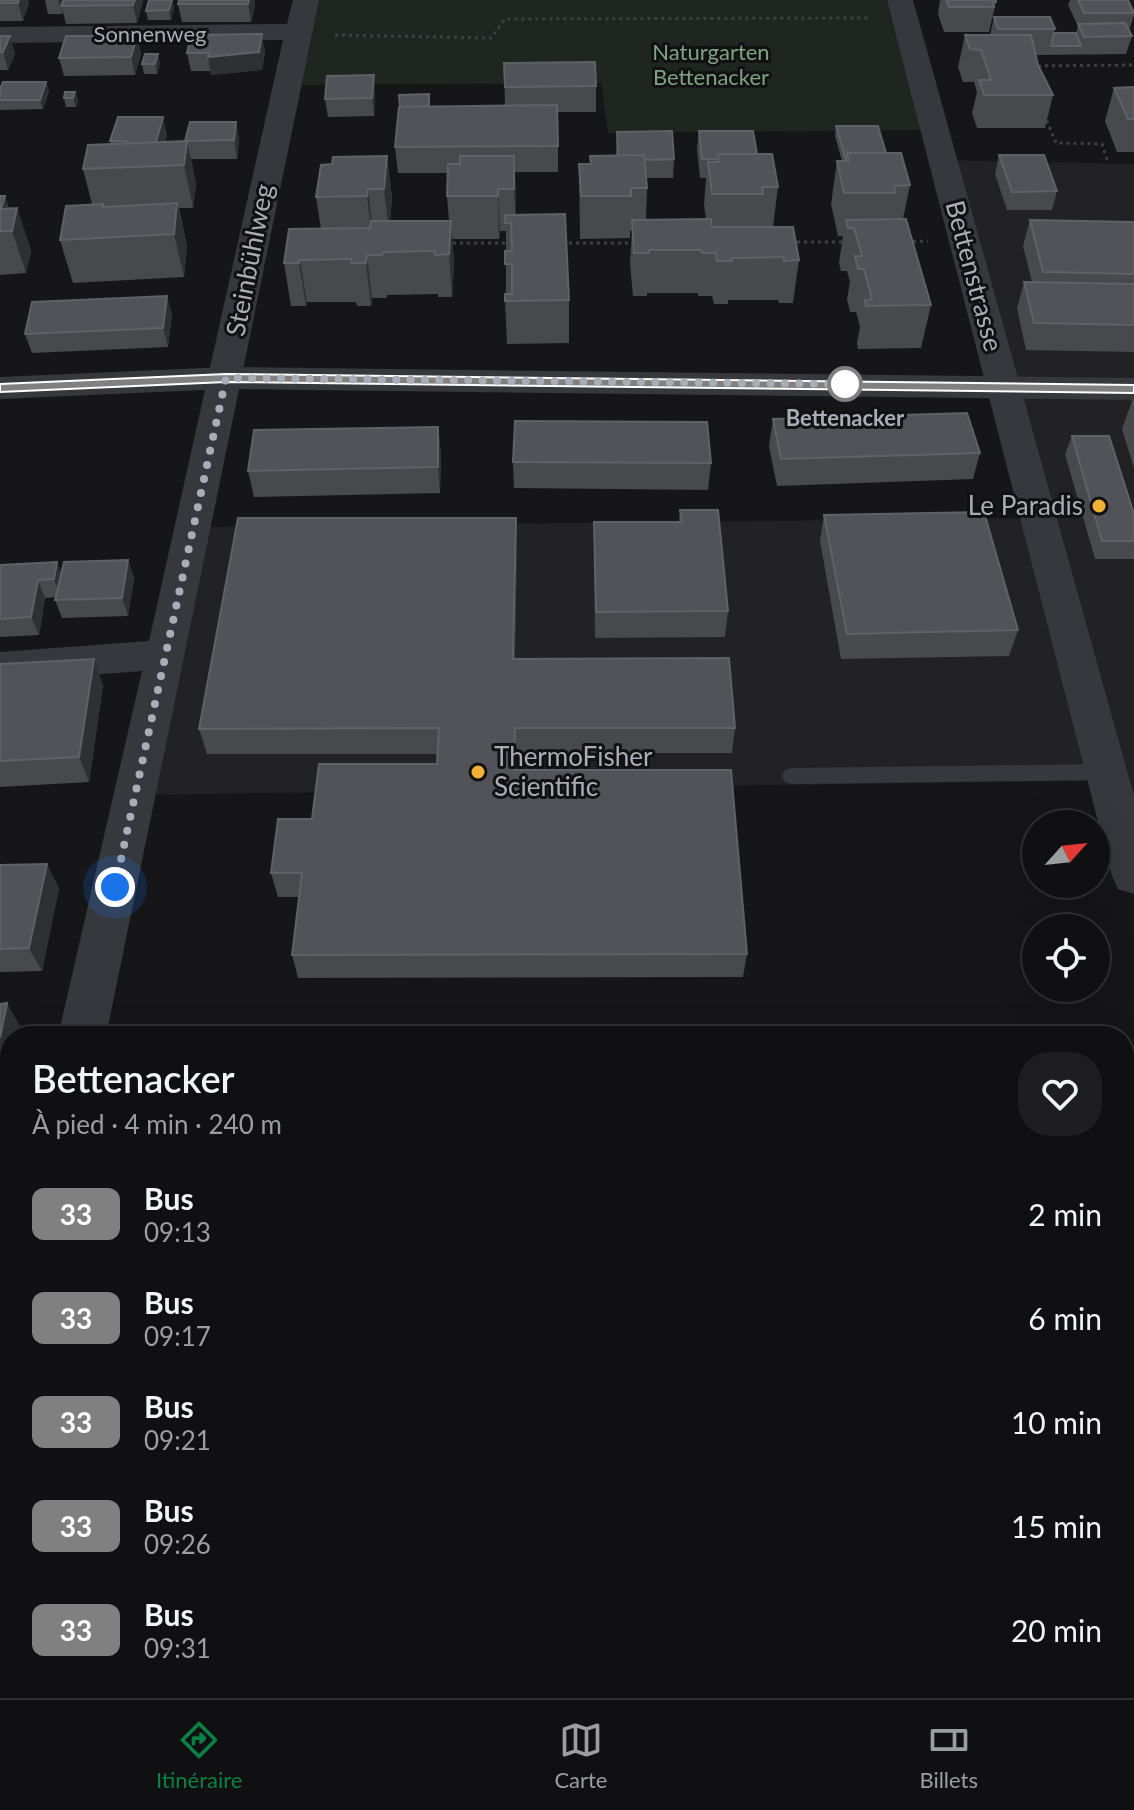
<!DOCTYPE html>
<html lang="fr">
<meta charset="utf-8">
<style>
:root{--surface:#101012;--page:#1e1e20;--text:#f1f3f6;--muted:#9c9d9f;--line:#303032;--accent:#0b8043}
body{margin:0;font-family:Lato,sans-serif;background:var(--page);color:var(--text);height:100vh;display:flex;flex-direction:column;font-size:30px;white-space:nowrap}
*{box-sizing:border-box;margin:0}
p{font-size:26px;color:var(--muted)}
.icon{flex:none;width:44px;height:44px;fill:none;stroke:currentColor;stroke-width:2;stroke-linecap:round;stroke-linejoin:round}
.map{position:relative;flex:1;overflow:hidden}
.drawer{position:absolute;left:0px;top:1026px;width:1134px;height:672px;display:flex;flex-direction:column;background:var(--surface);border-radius:32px 32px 0 0;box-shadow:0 8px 32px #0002,0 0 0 2px var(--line)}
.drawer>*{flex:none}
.badge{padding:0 16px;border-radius:12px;font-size:28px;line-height:52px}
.needle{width:52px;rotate:63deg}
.buttons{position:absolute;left:1022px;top:810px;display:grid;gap:16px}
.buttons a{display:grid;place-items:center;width:88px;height:88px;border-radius:50%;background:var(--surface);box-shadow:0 8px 32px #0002,0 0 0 2px var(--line);font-size:40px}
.you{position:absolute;width:40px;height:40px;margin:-20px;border:6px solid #fff;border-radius:50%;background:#1a73e8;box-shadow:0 0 0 12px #1a73e833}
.map>.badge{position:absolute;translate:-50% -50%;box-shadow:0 0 0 4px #fff}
.round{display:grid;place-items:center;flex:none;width:84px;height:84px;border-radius:32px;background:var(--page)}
.overview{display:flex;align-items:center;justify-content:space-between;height:136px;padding:0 32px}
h1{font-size:38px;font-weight:600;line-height:60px}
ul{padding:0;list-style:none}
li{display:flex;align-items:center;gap:24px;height:104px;padding:0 32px}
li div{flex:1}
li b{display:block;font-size:30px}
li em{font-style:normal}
li .badge{min-width:88px;font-weight:700;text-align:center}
.tabs{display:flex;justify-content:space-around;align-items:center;height:112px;border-top:2px solid var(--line);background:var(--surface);font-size:22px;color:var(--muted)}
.tabs a{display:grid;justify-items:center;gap:4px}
.tabs .on{color:var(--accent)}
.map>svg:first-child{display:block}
.built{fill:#222225}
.green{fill:#1e261f}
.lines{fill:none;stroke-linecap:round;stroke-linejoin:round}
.path{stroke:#3d3f44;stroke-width:3;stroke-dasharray:3 4;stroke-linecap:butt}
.service{fill:#37383d;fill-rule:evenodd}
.minor{fill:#37383d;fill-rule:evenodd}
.tertiary{fill:#37383d;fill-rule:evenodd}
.wall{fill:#47494d}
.shaded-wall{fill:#2f3033}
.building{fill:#525359;stroke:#5f6168;stroke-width:2}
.line{fill:#808080;stroke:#fff;stroke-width:2}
.walk{stroke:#a8adb8;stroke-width:8;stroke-dasharray:0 14.4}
.stop-dot{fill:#fff;stroke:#808080;stroke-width:4}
.poi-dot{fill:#f2b134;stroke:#111113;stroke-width:3}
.labels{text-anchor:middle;stroke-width:6;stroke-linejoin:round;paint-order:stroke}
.far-street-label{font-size:22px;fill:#a8adb8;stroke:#111113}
.far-park-label{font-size:22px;fill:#7fa381;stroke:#111113}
.far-stop-label{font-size:22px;font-weight:bold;fill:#a8adb8;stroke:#111113}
.street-label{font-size:26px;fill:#a8adb8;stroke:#111113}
.poi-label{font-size:26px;fill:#a8adb8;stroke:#111113;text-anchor:end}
</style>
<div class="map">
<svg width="1134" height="1698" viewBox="0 0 1134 1698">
<rect width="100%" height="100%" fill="#161618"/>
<polygon class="built" points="943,160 1134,164 1134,876 1108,780 136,795 194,527 1039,518"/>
<polygon class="green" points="306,0 900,0 935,130 608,133 601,83 288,85"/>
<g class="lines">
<g class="path">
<polyline points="335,35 491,38 505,19 868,18"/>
<polyline points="1031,66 1134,65"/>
<polyline points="1044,114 1056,143 1102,144 1107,160"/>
<polyline points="790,242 848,242"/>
<polyline points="906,242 928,241"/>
<polyline points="446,243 512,243"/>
<polyline points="562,243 636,243"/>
</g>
<polygon class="service" points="1106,764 1113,766 1117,772 1113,778 1106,780 793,784 785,782 782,776 785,770 793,768"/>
<g class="minor">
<polygon points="293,0 319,0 106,1036 58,1036 142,671 0,682 0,652 149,641 283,40 0,43 0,27 287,24"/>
<polygon points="887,0 913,0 1134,796 1134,894 1118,889 1112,876"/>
<polygon points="10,1372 10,1472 0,1476 0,1376"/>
</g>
<polygon class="tertiary" points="226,367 1134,378 1134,400 226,389 0,399 0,377"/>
</g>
<g class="wall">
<polygon points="0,0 28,0 29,3 23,21 0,21"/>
<polygon points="45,0 143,0 143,1 137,23 66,24 63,12 62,14 48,14"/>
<polygon points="179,0 255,0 255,6 251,22 182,22 178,4"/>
<polygon points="940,0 996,0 996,2 989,32 944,32 938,14"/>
<polygon points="1070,0 1128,0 1134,15 1129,31 1132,36 1126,54 1035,55 1038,65 1053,95 1045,128 977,128 972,113 977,92 974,82 963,82 958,67 965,35 990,35 994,17 1055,29 1054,33 1076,33 1078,26 1068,5"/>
<polygon points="174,7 171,20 148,20 146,11"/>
<polygon points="0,36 10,36 15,54 8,70 0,70"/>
<polygon points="137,36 141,54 135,75 64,76 59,58"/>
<polygon points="265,51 262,70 211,75 210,71 191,71 187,53"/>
<polygon points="160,63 157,74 144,74 142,64"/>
<polygon points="504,63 596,86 596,112 558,112 558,172 515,172 516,215 569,300 569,343 507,344 505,301 506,294 506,231 500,231 499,239 452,239 454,263 452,297 438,297 438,294 387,295 387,298 372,298 371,306 357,306 356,302 307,302 306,306 291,306 284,263 321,229 316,197 332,164 387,156 392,198 390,221 449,221 447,196 448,173 398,173 395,147 505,106"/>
<polygon points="46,82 49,91 43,109 0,110 0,89"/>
<polygon points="1134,87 1134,152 1117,152 1105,121 1114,88"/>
<polygon points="75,92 78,101 76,107 66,107 64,98"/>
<polygon points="375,93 374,116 328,117 325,99"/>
<polygon points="236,122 239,140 237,159 191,159 196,184 193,208 179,208 187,246 184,277 73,283 60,240 92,204 83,169 111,144 110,141 167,135 165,142 185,141"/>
<polygon points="836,126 886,153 910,185 903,219 931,305 921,348 858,349 857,343 860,327 856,312 850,312 847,299 850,282 847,271 841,271 839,263 843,236 838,236 831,204 837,161 842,161 835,136"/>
<polygon points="699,131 757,154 778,187 773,227 799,260 793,303 779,303 778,300 728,300 728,304 714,304 712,296 698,296 698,293 647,293 647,296 633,296 630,263 632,231 630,231 630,238 580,239 579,164 590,164 616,156 617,132 674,159 673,178 646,178 647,188 646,220 706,219 704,205 706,178 700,178 697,149"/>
<polygon points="999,155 1057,191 1052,210 1007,210 995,174"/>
<polygon points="0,196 5,196 9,209 17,208 31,251 26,273 0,275"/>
<polygon points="1030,220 1134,222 1134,352 1026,350 1017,308 1024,282 1032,282 1023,246"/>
<polygon points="172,314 168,347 32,353 25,334"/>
<polygon points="1134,396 1134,468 1122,429"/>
<polygon points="773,419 980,453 973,479 777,486 769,446"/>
<polygon points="438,427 441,454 440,493 254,497 248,471"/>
<polygon points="1072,436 1134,514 1134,559 1095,559 1065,454"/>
<polygon points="513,462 711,463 708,490 514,488"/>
<polygon points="680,510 728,611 725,637 595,638 594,522 679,522"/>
<polygon points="824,515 1018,630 1009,656 841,659 820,541"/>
<polygon points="517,544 515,659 735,728 732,753 516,753 516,770 747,954 743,977 298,978 292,955 299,897 278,897 271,873 312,819 437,764 437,754 207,754 199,729"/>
<polygon points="128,560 134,578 128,616 62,618 55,600 56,597 45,598 39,635 0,637 0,565 57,562 61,574"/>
<polygon points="0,664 103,685 89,782 0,787"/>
<polygon points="0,865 59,888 42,971 0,972"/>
<polygon points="1124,1089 1134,1090 1134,1334 1124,1334"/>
<polygon points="1134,1369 1134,1587 1124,1587 1124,1370"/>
</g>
<g class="shaded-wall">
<polygon points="19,0 28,0 29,3 23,21 18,3"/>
<polygon points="58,0 62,0 64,6 61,6 62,14"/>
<polygon points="135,0 143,0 143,1 137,23 133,5"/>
<polygon points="172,0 174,7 171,20 169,10"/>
<polygon points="249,0 255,0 255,6 251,22 248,4"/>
<polygon points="262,34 265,51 262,70 211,75 208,57"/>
<polygon points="10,36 15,54 8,70 3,52"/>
<polygon points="137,36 141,54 135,75 131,57"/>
<polygon points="158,54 160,63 157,74 155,64"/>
<polygon points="374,75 375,93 374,116 372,98"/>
<polygon points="46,82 49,91 43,109 40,100"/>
<polygon points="75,92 78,101 76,107 73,98"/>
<polygon points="163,117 167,135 159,165 155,146"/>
<polygon points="236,122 239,140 237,159 234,140"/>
<polygon points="187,141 196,184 193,208 184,165"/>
<polygon points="387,156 392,198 389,232 384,189"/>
<polygon points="514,156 516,198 516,231 514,189"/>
<polygon points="368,189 373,232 372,239 367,196"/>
<polygon points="498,189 500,231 499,239 498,196"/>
<polygon points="5,196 14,224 17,208 31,251 26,273 12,231 1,209"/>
<polygon points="177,203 187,246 184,277 174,234"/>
<polygon points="451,221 454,263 452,297 449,254"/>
<polygon points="367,255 372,298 371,306 366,263"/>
<polygon points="300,260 307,302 306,306 299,263"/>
<polygon points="167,296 172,314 168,347 163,328"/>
<polygon points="438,427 441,454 440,493 438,467"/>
<polygon points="516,518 517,544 514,684 513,659"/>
<polygon points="128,560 134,578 128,616 122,598"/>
<polygon points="57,562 63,580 61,597 54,579"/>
<polygon points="38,580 45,598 39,635 31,617"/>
<polygon points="94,659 103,685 89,782 79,757"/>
<polygon points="515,728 516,753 515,795 514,770"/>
<polygon points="47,864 59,888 42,971 29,948"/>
<polygon points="7,1003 20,1026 18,1036 10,1036 10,1078 0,1129 0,1038"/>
<polygon points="103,1688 119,1688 117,1698 102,1698"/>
</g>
<g class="building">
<polygon points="0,0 19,0 18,3 0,3"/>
<polygon points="64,0 135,0 133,5 61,6"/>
<polygon points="149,0 172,0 169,10 146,11"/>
<polygon points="179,0 249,0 248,4 178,4"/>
<polygon points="946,0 996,0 996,2 992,2 994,7 949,7"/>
<polygon points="1078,0 1128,0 1134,13 1084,13"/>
<polygon points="994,17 1050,17 1055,29 998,29"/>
<polygon points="1125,23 1132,36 1084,37 1078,24"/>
<polygon points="1054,33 1076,33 1081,46 1051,46"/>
<polygon points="262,34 259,52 208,57 209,53 187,53 191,35"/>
<polygon points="965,35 1031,35 1038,65 1053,95 984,95 979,80 991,80 981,50 970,49"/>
<polygon points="0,36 10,36 3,52 0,52"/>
<polygon points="66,36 137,36 131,57 59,58"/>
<polygon points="145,54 158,54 155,64 142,64"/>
<polygon points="595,62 596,86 505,87 504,63"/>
<polygon points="374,75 372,98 325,99 327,76"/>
<polygon points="3,82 46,82 40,100 0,100 0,89"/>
<polygon points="1134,87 1134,119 1128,119 1114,88"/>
<polygon points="65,92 75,92 73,98 64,98"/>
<polygon points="429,94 429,106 400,107 399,95"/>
<polygon points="557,105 558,146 395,147 399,107"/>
<polygon points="118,117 163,117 156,142 127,144 128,141 110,141"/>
<polygon points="190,122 236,122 234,140 185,141"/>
<polygon points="836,126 878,126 886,153 847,153 846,161"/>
<polygon points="672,131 674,159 645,160 644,155 618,156 617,132"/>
<polygon points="699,131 753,131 757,154 718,154 718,159 702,159"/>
<polygon points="187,141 184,165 83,169 88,145"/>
<polygon points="847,153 901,153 910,185 894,186 895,193 844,193 837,161 849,161"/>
<polygon points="718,154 772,154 778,187 762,187 763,194 712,194 708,162 719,162"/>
<polygon points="644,155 647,188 631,188 631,196 581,196 579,164 591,164 590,156"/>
<polygon points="999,155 1044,155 1057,191 1012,192"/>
<polygon points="387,156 384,189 368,189 367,196 316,197 321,165 332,164 333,157"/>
<polygon points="460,156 514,156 514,189 498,189 498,196 447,196 448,164 460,164"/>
<polygon points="0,196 5,196 1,209 17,208 12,231 0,231"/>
<polygon points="177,203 174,234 60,240 66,206 103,204 103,207"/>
<polygon points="565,214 569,300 505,301 505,294 512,294 512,264 505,264 505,251 512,251 511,223 505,223 505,215"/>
<polygon points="711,219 712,227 793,227 799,260 784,261 784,257 732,258 732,261 717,261 716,253 702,253 701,250 649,250 649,253 634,253 632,220"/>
<polygon points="906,219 931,305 866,306 865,300 872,299 864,269 858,269 855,256 862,256 854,228 848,228 846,220"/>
<polygon points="1030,220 1134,222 1134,274 1043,272"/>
<polygon points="371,221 451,221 449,254 435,255 434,251 383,252 382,255 367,255 366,263 351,263 352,259 300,260 299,263 284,263 289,229 370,228"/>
<polygon points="1024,282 1134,284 1134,325 1034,323"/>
<polygon points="167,296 163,328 25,334 32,302"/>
<polygon points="967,413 980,453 781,459 773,419"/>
<polygon points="515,421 707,422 711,463 513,462"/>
<polygon points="438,427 438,467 248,471 254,430"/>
<polygon points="1072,436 1109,436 1134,514 1134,541 1102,541"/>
<polygon points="680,510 718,510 728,611 596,612 594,522 682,522"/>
<polygon points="984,512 1018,630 847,634 824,515"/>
<polygon points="238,518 516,518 513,659 729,658 735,728 515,728 514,770 731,770 747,954 292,955 302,873 271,873 278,819 312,819 319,764 437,764 439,728 199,729"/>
<polygon points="128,560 122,598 55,600 64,562"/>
<polygon points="57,562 54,579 38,580 31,617 0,619 0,565"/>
<polygon points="94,659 79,757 0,761 0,664"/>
<polygon points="47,864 29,948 0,949 0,865"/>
<polygon points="7,1003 0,1038 0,1004"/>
<polygon points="1124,1089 1134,1090 1134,1317 1124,1317"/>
<polygon points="1134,1369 1134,1576 1124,1576 1124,1370"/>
<polygon points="16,1688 103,1688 102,1698 14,1698"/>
<polygon points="437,1688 460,1688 463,1698 404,1698"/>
<polygon points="565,1688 792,1688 794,1698 566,1698"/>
</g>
<polygon class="line" points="226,374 1134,385 1134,393 226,382 0,392 0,384"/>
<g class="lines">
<polyline class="walk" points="115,887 226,378 845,384"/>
</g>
<circle class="stop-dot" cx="845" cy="384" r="16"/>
<g class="poi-dot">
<circle cx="1099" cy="506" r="8"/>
<circle cx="478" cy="772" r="8"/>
</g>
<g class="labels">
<g class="far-street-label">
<text x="150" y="42">Sonnenweg</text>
</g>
<g class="far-park-label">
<text x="711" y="60">Naturgarten<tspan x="711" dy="25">Bettenacker</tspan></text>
</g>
<g class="far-stop-label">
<text x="845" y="426">Bettenacker</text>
</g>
<g class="street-label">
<text transform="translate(250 260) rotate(-79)" y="9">Steinbühlweg</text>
<text transform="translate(974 276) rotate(75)" y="9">Bettenstrasse</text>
</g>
<g class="poi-label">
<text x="1083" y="515">Le Paradis</text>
<text x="494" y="766" text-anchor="start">ThermoFisher<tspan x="494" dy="30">Scientific</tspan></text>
</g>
</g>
</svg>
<div class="buttons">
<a><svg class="needle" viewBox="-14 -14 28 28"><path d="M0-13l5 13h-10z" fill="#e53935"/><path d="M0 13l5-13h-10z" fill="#9c9d9f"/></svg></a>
<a><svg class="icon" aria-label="locate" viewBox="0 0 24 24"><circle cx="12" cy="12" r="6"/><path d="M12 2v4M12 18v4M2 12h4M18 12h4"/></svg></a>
</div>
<div class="you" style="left:115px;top:887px"></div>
<section class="drawer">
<div class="overview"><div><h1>Bettenacker</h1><p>À pied · 4 min · 240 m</p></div><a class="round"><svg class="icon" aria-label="heart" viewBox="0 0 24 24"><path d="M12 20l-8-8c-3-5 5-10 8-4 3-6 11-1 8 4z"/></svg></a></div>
<ul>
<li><span class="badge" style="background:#808080;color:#fff">33</span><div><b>Bus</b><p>09:13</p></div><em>2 min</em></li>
<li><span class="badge" style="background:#808080;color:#fff">33</span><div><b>Bus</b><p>09:17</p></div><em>6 min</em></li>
<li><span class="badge" style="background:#808080;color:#fff">33</span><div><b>Bus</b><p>09:21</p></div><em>10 min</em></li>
<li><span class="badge" style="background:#808080;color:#fff">33</span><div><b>Bus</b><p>09:26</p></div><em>15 min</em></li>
<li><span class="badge" style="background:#808080;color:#fff">33</span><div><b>Bus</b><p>09:31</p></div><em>20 min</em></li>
</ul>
</section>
</div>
<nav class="tabs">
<a class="on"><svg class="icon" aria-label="directions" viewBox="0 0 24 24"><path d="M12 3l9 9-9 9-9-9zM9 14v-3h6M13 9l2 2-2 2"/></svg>Itinéraire</a>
<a><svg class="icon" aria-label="map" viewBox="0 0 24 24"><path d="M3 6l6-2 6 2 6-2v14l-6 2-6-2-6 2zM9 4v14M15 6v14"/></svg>Carte</a>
<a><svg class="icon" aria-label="tickets" viewBox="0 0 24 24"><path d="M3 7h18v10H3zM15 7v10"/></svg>Billets</a>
</nav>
